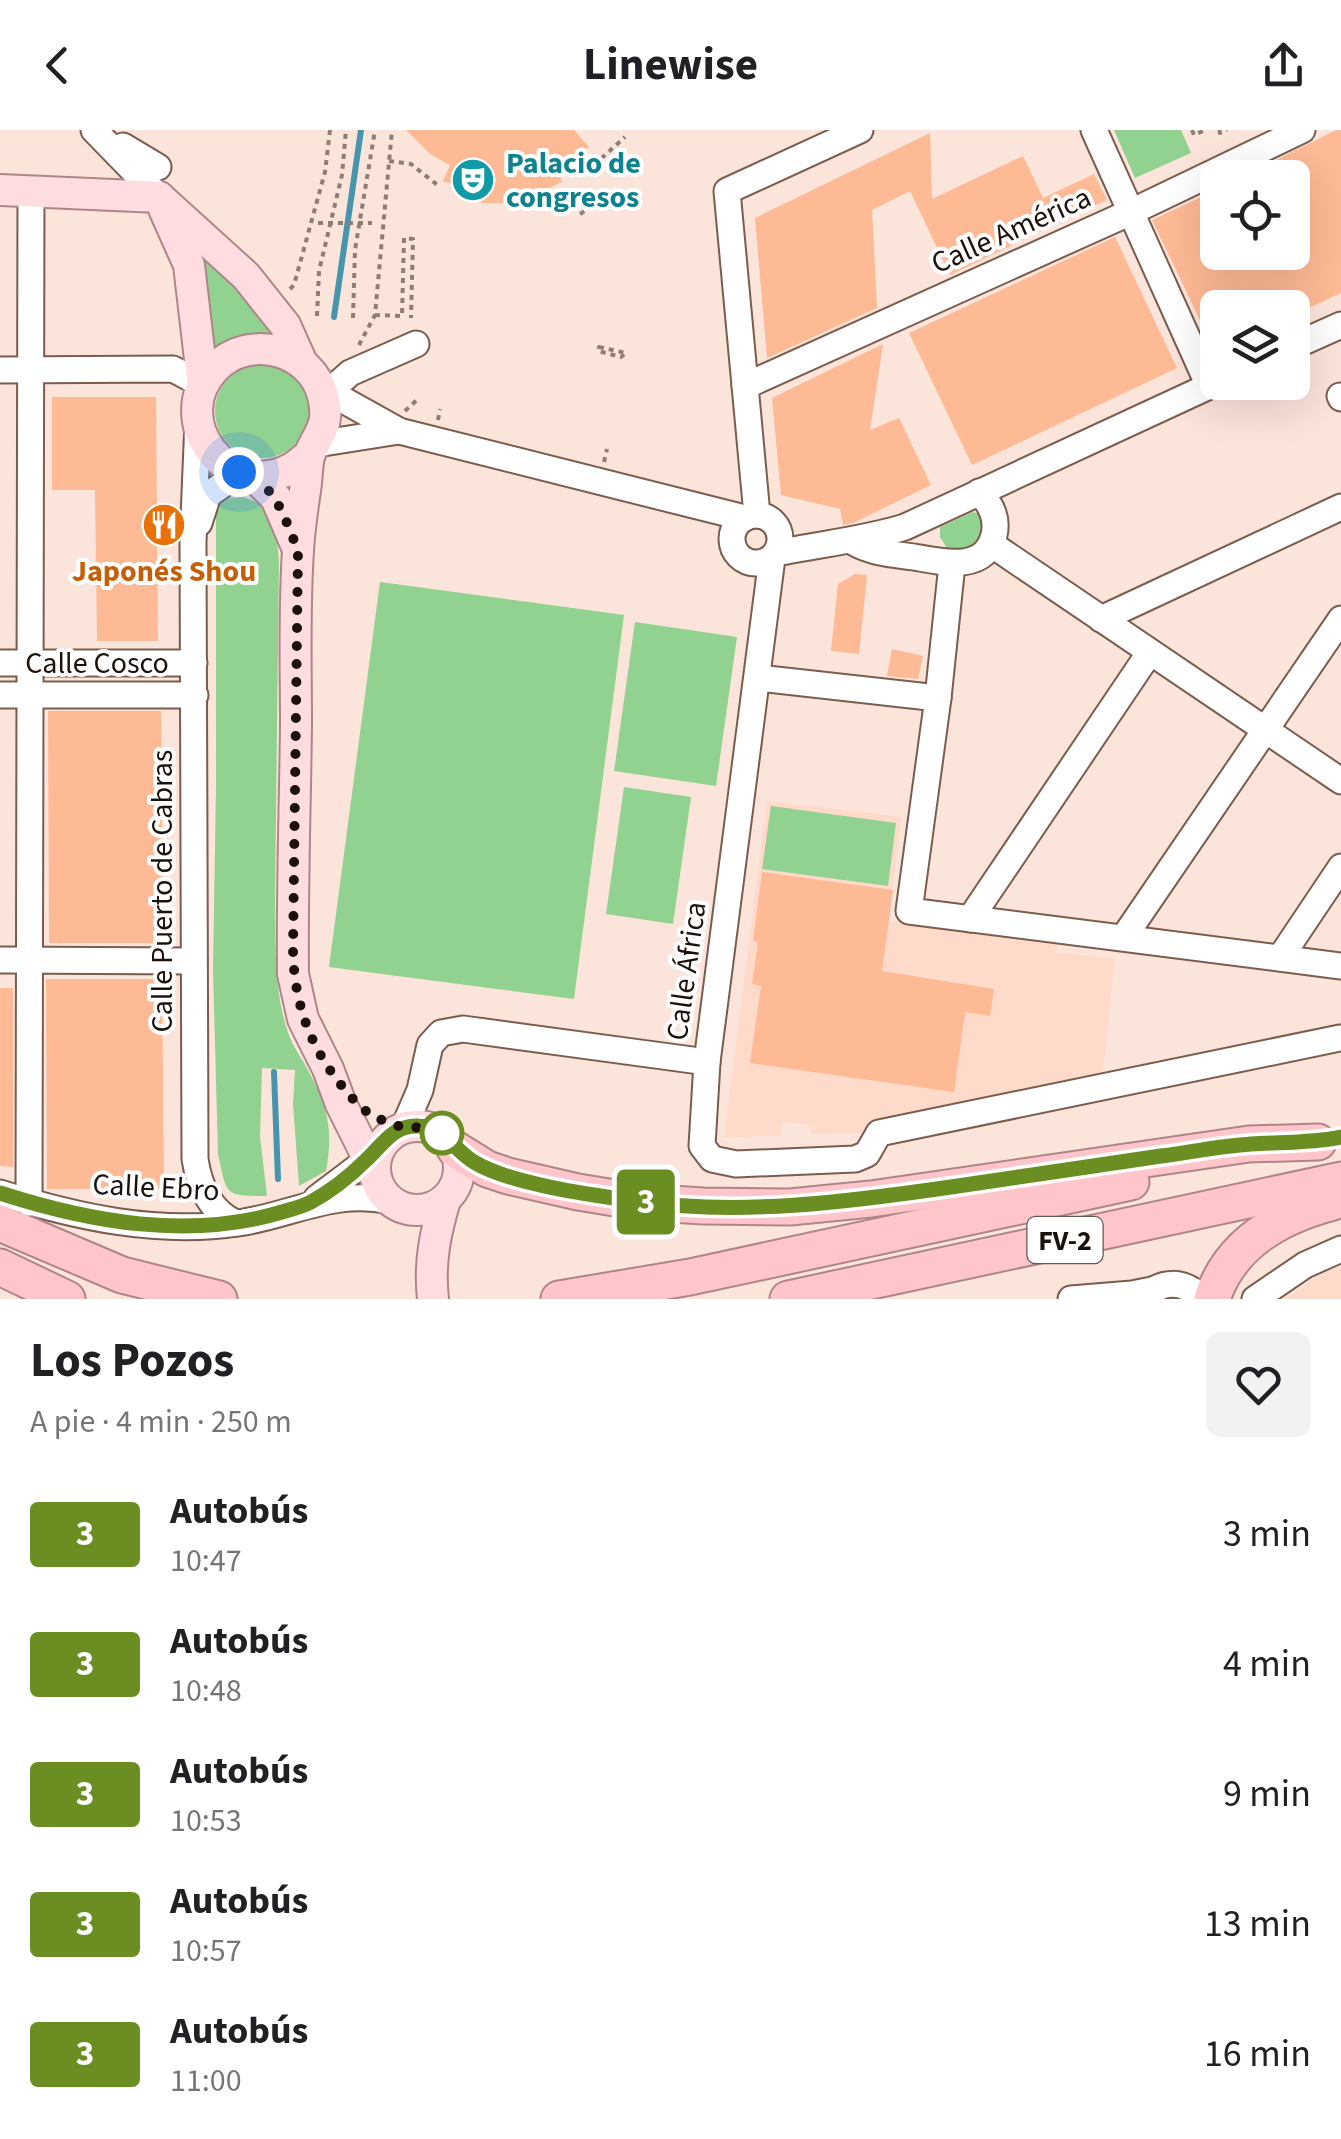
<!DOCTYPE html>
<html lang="es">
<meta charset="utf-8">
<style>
:root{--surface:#fff;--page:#f2f2f2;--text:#202124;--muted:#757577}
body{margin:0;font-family:"Source Sans 3",sans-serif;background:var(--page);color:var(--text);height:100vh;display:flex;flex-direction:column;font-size:38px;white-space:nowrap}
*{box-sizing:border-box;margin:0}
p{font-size:32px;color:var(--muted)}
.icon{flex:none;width:55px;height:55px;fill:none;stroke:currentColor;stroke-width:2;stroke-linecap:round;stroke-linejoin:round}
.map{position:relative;height:1169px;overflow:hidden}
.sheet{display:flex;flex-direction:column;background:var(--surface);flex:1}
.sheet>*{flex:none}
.badge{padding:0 20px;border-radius:8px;font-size:35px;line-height:65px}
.tools{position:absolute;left:1200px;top:30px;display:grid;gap:20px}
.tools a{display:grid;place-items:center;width:110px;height:110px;border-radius:15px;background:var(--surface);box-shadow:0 10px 40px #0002;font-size:50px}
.you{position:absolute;width:50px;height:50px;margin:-25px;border:8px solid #fff;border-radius:50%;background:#1a73e8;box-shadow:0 0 0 15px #1a73e833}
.map>.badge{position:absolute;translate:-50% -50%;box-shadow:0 0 0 5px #fff}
.round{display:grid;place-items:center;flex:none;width:105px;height:105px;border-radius:15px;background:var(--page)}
.overview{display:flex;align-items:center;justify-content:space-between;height:170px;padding:0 30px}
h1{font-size:48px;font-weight:700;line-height:75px}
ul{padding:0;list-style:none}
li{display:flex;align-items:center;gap:30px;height:130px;padding:0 30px}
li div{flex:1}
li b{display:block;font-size:38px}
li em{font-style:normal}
li .badge{min-width:110px;font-weight:700;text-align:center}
header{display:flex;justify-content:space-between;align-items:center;height:130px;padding:0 30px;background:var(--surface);font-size:45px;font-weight:700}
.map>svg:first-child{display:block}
.built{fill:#fddaca}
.green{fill:#92d290}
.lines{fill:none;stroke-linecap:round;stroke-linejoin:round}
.stream{stroke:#4695ad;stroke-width:6}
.building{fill:#feb995}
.minor-casing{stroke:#7b5c4d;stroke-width:29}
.major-casing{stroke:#af8688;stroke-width:34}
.highway-casing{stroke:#af8688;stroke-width:39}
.path{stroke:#8f7d75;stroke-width:4;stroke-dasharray:5 5;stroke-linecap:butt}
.minor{stroke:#fff;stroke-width:25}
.major{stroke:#fedce0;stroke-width:30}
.highway{stroke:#fec5cb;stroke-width:35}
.path-bridge{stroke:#8f7d75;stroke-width:4;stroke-dasharray:5 5;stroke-linecap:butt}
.line-casing{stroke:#fff;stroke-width:22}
.line{stroke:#6b8e23;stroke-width:15}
.walk{stroke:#1d110b;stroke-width:10;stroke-dasharray:0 18}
.stop-dot{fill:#fff;stroke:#6b8e23;stroke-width:5}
.labels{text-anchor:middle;stroke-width:8;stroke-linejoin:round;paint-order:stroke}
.shield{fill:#fff;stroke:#615854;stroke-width:2.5}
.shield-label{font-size:28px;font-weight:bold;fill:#1d110b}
.culture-label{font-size:30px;font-weight:bold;fill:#0d838f;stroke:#fff;text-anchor:start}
.street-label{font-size:30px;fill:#1d110b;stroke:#fff}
.food-label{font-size:30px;font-weight:bold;fill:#c56008;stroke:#fff}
</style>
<header><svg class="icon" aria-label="back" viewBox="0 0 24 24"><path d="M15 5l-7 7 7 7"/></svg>Linewise<svg class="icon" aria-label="share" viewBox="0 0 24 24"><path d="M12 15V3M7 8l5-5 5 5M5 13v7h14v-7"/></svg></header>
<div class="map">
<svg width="1341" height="1169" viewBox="0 0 1341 1169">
<rect width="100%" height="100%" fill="#fbe4da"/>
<g class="built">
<polygon points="767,671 902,687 888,791 1057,815 1056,822 1115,829 1102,947 856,1003 811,1004 812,996 782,991 780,1005 724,1008"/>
<polygon points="1341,1136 1341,1169 1283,1169 1317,1147"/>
</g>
<g class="green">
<polygon points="1114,0 1181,0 1191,23 1135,48"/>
<path d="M201,119L232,155L264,184L279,204C251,201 229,208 207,225Z"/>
<circle cx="262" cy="281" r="47"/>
<path d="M242,367C276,375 276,401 279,430L275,771C276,816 273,867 291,910C296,921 304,932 310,944C329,978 333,1003 326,1041L299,1056L293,974L295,940L262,938L260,1007L267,1066C224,1066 227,1066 218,1024L213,840L216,657V377L229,368Z"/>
<polygon points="973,382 982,384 984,387 980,412 965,422 949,421 940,407 940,397"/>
<polygon points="380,452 624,485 574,869 329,837"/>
<polygon points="635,492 737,507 716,656 614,641"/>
<polygon points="624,657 691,667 673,794 606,784"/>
<polygon points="771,676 896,693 888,756 762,739"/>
</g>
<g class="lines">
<g class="stream">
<polyline points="334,187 361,0"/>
<polyline points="274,942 278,1049"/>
</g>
</g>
<g class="building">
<polygon points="406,0 574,0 589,17 558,39 562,52 545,60 525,63 528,73 481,73 482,64 443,51 450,35 430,24"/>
<polygon points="1336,0 1341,0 1341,163 1292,186 1292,178 1218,178 1218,228 1152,90 1218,59 1218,122 1292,122 1292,48 1241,48"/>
<polygon points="930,3 932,69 1023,26 1043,68 1094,44 1107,70 950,145 910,61 872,80 877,178 767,228 755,88"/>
<polygon points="1115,107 1177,238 972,335 909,203"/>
<polygon points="883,214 870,300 899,288 931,355 853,393 843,395 840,379 781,365 772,268"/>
<polygon points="52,267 156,267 158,511 97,511 95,360 52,360"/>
<polygon points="855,444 867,445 859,524 831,521 838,454"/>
<polygon points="892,519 923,526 918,549 887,546"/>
<polygon points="48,581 161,581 163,813 49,813"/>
<polygon points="762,742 893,760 882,841 994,859 990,886 965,882 954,962 750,933 761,856 752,854 758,812 753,811"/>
<polygon points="46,849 162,849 164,1059 47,1059"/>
<polygon points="0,858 13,858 13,1037 0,1036"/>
</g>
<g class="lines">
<g class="minor-casing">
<g id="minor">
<polyline points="94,0 159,67"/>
<polyline points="1094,0 1209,256"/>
<polyline points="123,16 158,37"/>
<polyline points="1292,217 1341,195"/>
<polyline points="0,240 173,239 203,255"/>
<polyline points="316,250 329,262 399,301 745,388"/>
<polyline points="745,256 1131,82 1302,0"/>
<polyline points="329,262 350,243 416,214"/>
<polyline points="1340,266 1341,268"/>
<path d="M198,291L193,412L195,1029C199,1056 211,1082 236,1093"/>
<polyline points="317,314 399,301"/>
<circle cx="756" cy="409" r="24"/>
<polyline points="757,385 727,61 860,0"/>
<polyline points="199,393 208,365 239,343"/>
<path d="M853,412C872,423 892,424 914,427C942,432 985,443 994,405C998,388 991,374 979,362"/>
<polyline points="991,414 1341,651"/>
<path d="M777,423C820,414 863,410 905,397L1218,252"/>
<polyline points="772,428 707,932 702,1016 712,1029 736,1034 855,1029 867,1024 879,1003 1340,908"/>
<polyline points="952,434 938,568 909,781 1341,836"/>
<polyline points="1101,489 1341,377"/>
<polyline points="0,533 194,533"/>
<polyline points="758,548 938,568"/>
<polyline points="0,565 195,565"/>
<polyline points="970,789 1150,522"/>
<polyline points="1124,807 1341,489"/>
<polyline points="1280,828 1341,737"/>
<polyline points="0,830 194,831"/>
<polyline points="404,997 420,960 430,915 441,903 463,899 707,932"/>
<path d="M0,1063C76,1087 158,1105 238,1093C290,1086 335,1058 390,1071"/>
<polyline points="317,1068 362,1034 382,1014"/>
<polyline points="29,1073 31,60"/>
<polyline points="1071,1169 1132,1164 1152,1160"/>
<path d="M1143,1169C1160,1150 1184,1149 1202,1169"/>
<polyline points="1255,1169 1305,1135 1341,1119"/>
</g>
</g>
<g class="major-casing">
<g id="major">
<polyline points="0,60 159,67"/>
<polyline points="159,67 246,146 285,195 302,233"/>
<polyline points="164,79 189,135 203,255"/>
<path d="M310,324C304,329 298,335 292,338C229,373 165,290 215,238C249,203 311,219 323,266C330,294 320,301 310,323C307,332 307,344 306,353C303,376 299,398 298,421C294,478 296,537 296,595C295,678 292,761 293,844L303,889L328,939L341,974L368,1028L376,1048"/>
<polyline points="254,346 276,368 297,417"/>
<circle cx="417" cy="1038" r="42"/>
<path d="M433,1169C429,1133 435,1104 445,1070"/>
</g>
</g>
<g class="highway-casing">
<g id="highway">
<polyline points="455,1019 487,1039 508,1046 578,1062 639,1072 703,1076 790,1077 871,1069 1249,1014 1318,1012"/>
<polyline points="0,1093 122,1145 219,1169"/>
<polyline points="0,1137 67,1169"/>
<polyline points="559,1169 690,1147 1131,1052"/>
<polyline points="788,1169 1341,1050"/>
<path d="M1212,1169C1230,1113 1279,1086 1333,1072"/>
</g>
</g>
<g class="path">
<polyline points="1192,0 1194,5 1205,0"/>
<polyline points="1219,0 1220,3 1227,0"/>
<polyline points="389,31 411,34 440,57"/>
<polyline points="594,35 625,7"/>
<polyline points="570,66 579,61"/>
<polyline points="580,84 588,79"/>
<polyline points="290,159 294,155 325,42 330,0"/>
<polyline points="375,185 402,186 404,108 413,109 411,188"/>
<polyline points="317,186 319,141 342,45 346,0"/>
<polyline points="353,188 355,120 375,0"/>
<polyline points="359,215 375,185 392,0"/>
<polygon points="599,217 626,223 621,227 598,221"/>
<polyline points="405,281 419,268"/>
<polyline points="438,290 440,279"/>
<polyline points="604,332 607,319"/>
</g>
<use href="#minor" class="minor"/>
<use href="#major" class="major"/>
<use href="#highway" class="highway"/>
<polyline class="path-bridge" points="318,93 372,93"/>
</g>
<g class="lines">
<g class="line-casing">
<path id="line" d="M0,1063C90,1092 189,1110 282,1082C291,1079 302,1077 311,1072C329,1062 350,1046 365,1031C382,1016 393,994 419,996C444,997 455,1021 474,1032C510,1054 592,1065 635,1071C741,1086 847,1072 951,1057C1021,1047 1091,1036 1161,1026C1191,1022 1221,1016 1251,1014C1281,1012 1311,1013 1341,1007"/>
</g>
<use href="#line" class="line"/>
<path class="walk" d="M239,342C276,352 284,388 298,420L293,820C294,871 309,916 342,956C351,967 362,981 376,987C383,991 397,997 405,997C420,998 428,996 442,1003"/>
</g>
<defs>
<g id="theatre-disc" transform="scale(2.25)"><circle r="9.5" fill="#0f9aa8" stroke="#fff"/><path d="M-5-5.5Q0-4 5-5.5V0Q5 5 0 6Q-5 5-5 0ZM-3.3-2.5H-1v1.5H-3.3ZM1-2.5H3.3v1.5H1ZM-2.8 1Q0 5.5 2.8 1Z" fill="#fff"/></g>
<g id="restaurant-disc" transform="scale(2.25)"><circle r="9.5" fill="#e8710a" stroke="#fff"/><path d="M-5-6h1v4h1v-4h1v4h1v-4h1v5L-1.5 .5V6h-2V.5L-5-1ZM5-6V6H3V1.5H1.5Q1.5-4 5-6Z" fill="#fff"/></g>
</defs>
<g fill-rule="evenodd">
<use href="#theatre-disc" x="473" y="50"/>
<use href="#restaurant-disc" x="164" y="395"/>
</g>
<circle class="stop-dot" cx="442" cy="1003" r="20"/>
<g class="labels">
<rect class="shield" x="1027.5" y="1087" width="75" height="46" rx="8"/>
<g class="shield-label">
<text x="1065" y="1120">FV-2</text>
</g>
<g class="culture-label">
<text x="506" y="43">Palacio de<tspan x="506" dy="34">congresos</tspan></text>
</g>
<g class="street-label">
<text transform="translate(1011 100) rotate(-24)" y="10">Calle América</text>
<text x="97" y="543">Calle Cosco</text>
<text transform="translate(162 761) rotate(-90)" y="10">Calle Puerto de Cabras</text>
<text transform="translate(686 841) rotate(-82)" y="10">Calle África</text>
<text transform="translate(156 1057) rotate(3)" y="10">Calle Ebro</text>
</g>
<g class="food-label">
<text x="164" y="451">Japonés Shou</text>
</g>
</g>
</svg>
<div class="tools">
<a><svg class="icon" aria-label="locate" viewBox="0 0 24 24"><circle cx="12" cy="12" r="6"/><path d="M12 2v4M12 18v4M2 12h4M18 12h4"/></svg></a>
<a><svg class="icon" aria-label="layers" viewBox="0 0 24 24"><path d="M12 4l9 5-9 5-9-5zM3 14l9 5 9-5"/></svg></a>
</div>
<div class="you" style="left:239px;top:342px"></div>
<b class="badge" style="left:646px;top:1072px;background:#6b8e23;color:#fff">3</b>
</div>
<section class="sheet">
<div class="overview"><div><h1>Los Pozos</h1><p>A pie · 4 min · 250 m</p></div><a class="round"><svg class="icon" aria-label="heart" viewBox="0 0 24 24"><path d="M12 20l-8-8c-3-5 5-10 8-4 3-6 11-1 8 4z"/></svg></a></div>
<ul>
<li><span class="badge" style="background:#6b8e23;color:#fff">3</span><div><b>Autobús</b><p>10:47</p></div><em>3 min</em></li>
<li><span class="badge" style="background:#6b8e23;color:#fff">3</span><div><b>Autobús</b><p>10:48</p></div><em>4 min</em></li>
<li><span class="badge" style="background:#6b8e23;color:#fff">3</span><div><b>Autobús</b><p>10:53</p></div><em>9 min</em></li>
<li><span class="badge" style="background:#6b8e23;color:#fff">3</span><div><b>Autobús</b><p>10:57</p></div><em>13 min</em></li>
<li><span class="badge" style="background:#6b8e23;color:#fff">3</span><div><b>Autobús</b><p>11:00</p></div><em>16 min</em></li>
</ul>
</section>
